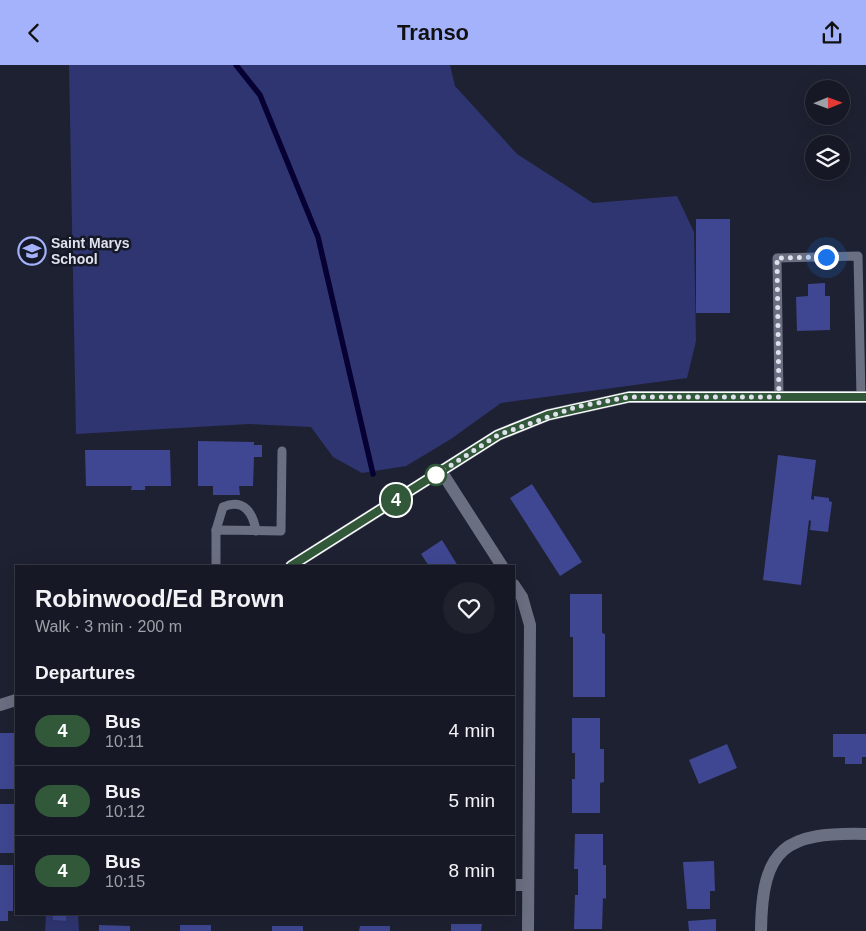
<!DOCTYPE html>
<meta charset="utf-8">
<style>
:root{--surface:#161925;--page:#1f222d;--text:#f1f3f6;--muted:#9ea0a7;--line:#353842;--accent:#a4b2fc}
body{margin:0;font-family:Helvetica,sans-serif;background:var(--page);color:var(--text);height:100vh;display:flex;flex-direction:column;font-size:19px;white-space:nowrap}
*{box-sizing:border-box;margin:0}
p{font-size:16px;color:var(--muted)}
.icon{flex:none;width:28px;height:28px;fill:none;stroke:currentColor;stroke-width:2;stroke-linecap:round;stroke-linejoin:round}
.map{position:relative;flex:1;overflow:hidden}
.side{position:absolute;left:15px;top:500px;width:500px;height:350px;display:flex;flex-direction:column;background:var(--surface);border-radius:0px;box-shadow:0 5px 20px #0002,0 0 0 1px var(--line)}
.side>*{flex:none}
.badge{padding:0 10px;border-radius:16px;font-size:18px;line-height:32px}
.needle{width:32px;rotate:89deg}
.fabs{position:absolute;left:805px;top:15px;display:grid;gap:10px}
.fabs a{display:grid;place-items:center;width:45px;height:45px;border-radius:50%;background:var(--surface);box-shadow:0 5px 20px #0002,0 0 0 1px var(--line);font-size:25px}
.you{position:absolute;width:25px;height:25px;margin:-12px;border:4px solid #fff;border-radius:50%;background:#1a73e8;box-shadow:0 0 0 8px #1a73e833}
.map>.badge{position:absolute;translate:-50% -50%;box-shadow:0 0 0 2px #fff}
h2{padding:0 20px;font-size:19px;line-height:45px}
.round{display:grid;place-items:center;flex:none;width:52px;height:52px;border-radius:26px;background:var(--page)}
.overview{display:flex;align-items:center;justify-content:space-between;height:85px;padding:0 20px}
h1{font-size:24px;font-weight:600;line-height:38px}
ul{padding:0;list-style:none}
li{display:flex;align-items:center;gap:15px;height:70px;padding:0 20px;border-top:1px solid var(--line)}
li div{flex:1}
li b{display:block;font-size:19px}
li em{font-style:normal}
li .badge{min-width:55px;font-weight:700;text-align:center}
header{display:flex;justify-content:space-between;align-items:center;height:65px;padding:0 20px;background:var(--accent);color:#111;font-size:22px;font-weight:600}
.map>svg:first-child{display:block}
.green{fill:#2f3571}
.lines{fill:none;stroke-linecap:round;stroke-linejoin:round}
.stream{stroke:#070033;stroke-width:5.5}
.building{fill:#3f4792}
.lane{stroke:#6b6f82;stroke-width:9}
.street{stroke:#6b6f82;stroke-width:12}
.line-casing{stroke:#fff;stroke-width:11}
.line{stroke:#32583a;stroke-width:8}
.walk{stroke:#dfe1ec;stroke-width:5;stroke-dasharray:0 9}
.stop-dot{fill:#fff;stroke:#32583a;stroke-width:2.5}
.labels{text-anchor:middle;stroke-width:5;stroke-linejoin:round;paint-order:stroke}
.poi-label{font-size:14px;font-weight:bold;fill:#dfe1ec;stroke:#151827;text-anchor:start}
</style>
<header><svg class="icon" aria-label="back" viewBox="0 0 24 24"><path d="M15 5l-7 7 7 7"/></svg>Transo<svg class="icon" aria-label="share" viewBox="0 0 24 24"><path d="M12 15V3M7 8l5-5 5 5M5 13v7h14v-7"/></svg></header>
<div class="map">
<svg width="866" height="866" viewBox="0 0 866 866">
<rect width="100%" height="100%" fill="#1e2131"/>
<g class="green">
<polygon points="69,0 450,0 455,21 517,89 593,138 677,131 694,167 696,276 687,313 501,338 451,374 406,401 362,408 333,392 311,362 249,359 76,369"/>
<polygon points="46,849 78,849 79,866 45,866"/>
</g>
<g class="lines">
<polyline class="stream" points="236,0 260,30 318,172 373,409"/>
</g>
<g class="building">
<rect x="696" y="154" width="34" height="94"/>
<polygon points="825,218 825,231 830,231 830,265 797,266 796,232 808,231 808,219"/>
<polygon points="198,376 254,377 254,380 262,380 262,392 254,392 253,421 239,421 240,430 213,430 213,421 198,421"/>
<polygon points="85,385 170,385 171,421 145,421 145,425 131,425 132,421 86,421"/>
<polygon points="778,390 816,395 811,434 814,435 814,431 829,433 829,436 832,437 828,467 810,465 811,456 809,455 801,520 763,515"/>
<polygon points="532,419 582,497 560,511 510,433"/>
<polygon points="442,475 458,501 429,501 421,489"/>
<polygon points="570,529 602,529 602,568 605,569 605,632 573,632 573,572 570,572"/>
<polygon points="572,653 600,653 600,684 604,684 604,717 600,718 600,748 572,748 572,714 575,714 575,688 572,688"/>
<rect x="0" y="668" width="16" height="56"/>
<polygon points="833,669 866,669 866,692 862,692 862,699 845,699 845,692 833,692"/>
<polygon points="727,679 737,703 699,719 689,695"/>
<rect x="0" y="739" width="16" height="49"/>
<polygon points="575,769 603,769 603,800 606,800 606,834 603,833 602,864 574,864 575,830 578,830 578,804 574,804"/>
<polygon points="714,796 715,826 710,826 710,844 687,844 683,797"/>
<polygon points="0,800 13,800 13,846 8,846 8,856 0,856"/>
<polygon points="53,849 66,849 66,856 53,855"/>
<polygon points="716,854 716,866 689,866 688,856"/>
<polygon points="451,859 482,859 481,866 451,866"/>
<polygon points="99,860 130,861 130,866 99,866"/>
<rect x="180" y="860" width="31" height="6"/>
<rect x="272" y="861" width="31" height="5"/>
<polygon points="360,861 390,861 390,866 359,866"/>
</g>
<g class="lines">
<g class="lane">
<polyline points="779,332 777,193 858,191 861,332"/>
<path d="M216,465L223,442C244,433 253,448 256,466"/>
<polyline points="216,501 216,465 281,466 282,386"/>
</g>
<g class="street">
<polyline points="441,406 502,501"/>
<polyline points="291,501 498,370 548,350 629,332 866,332"/>
<polyline points="514,520 522,532 530,560 528,866"/>
<polyline points="0,640 16,635"/>
<polyline points="514,820 528,820"/>
<path d="M761,866C762,782 785,767 866,769"/>
</g>
</g>
<g class="lines">
<g class="line-casing">
<polyline id="line" points="291,501 498,370 548,350 629,332 866,332"/>
</g>
<use href="#line" class="line"/>
<polyline class="walk" points="436,410 498,370 576,342 629,332 779,332 777,193 826,192"/>
</g>
<defs>
<g id="school-ring" transform="scale(1.4375)"><circle r="9.5" fill="#151827" stroke="#a4b2fc" stroke-width="1.5"/><path d="M0-5L7-2L0 1L-7-2ZM-4 1L0 2.5L4 1V4Q0 6-4 4Z" fill="#a4b2fc"/></g>
</defs>
<g fill-rule="evenodd">
<use href="#school-ring" x="32" y="186"/>
</g>
<circle class="stop-dot" cx="436" cy="410" r="10"/>
<g class="labels">
<g class="poi-label">
<text x="51" y="183">Saint Marys<tspan x="51" dy="16">School</tspan></text>
</g>
</g>
</svg>
<div class="fabs">
<a><svg class="needle" viewBox="-14 -14 28 28"><path d="M0-13l5 13h-10z" fill="#e53935"/><path d="M0 13l5-13h-10z" fill="#9ea0a7"/></svg></a>
<a><svg class="icon" aria-label="layers" viewBox="0 0 24 24"><path d="M12 4l9 5-9 5-9-5zM3 14l9 5 9-5"/></svg></a>
</div>
<div class="you" style="left:826px;top:192px"></div>
<b class="badge" style="left:396px;top:435px;background:#32583a;color:#fff">4</b>
<section class="side">
<div class="overview"><div><h1>Robinwood/Ed Brown</h1><p>Walk · 3 min · 200 m</p></div><a class="round"><svg class="icon" aria-label="heart" viewBox="0 0 24 24"><path d="M12 20l-8-8c-3-5 5-10 8-4 3-6 11-1 8 4z"/></svg></a></div>
<h2>Departures</h2>
<ul>
<li><span class="badge" style="background:#32583a;color:#fff">4</span><div><b>Bus</b><p>10:11</p></div><em>4 min</em></li>
<li><span class="badge" style="background:#32583a;color:#fff">4</span><div><b>Bus</b><p>10:12</p></div><em>5 min</em></li>
<li><span class="badge" style="background:#32583a;color:#fff">4</span><div><b>Bus</b><p>10:15</p></div><em>8 min</em></li>
</ul>
</section>
</div>
